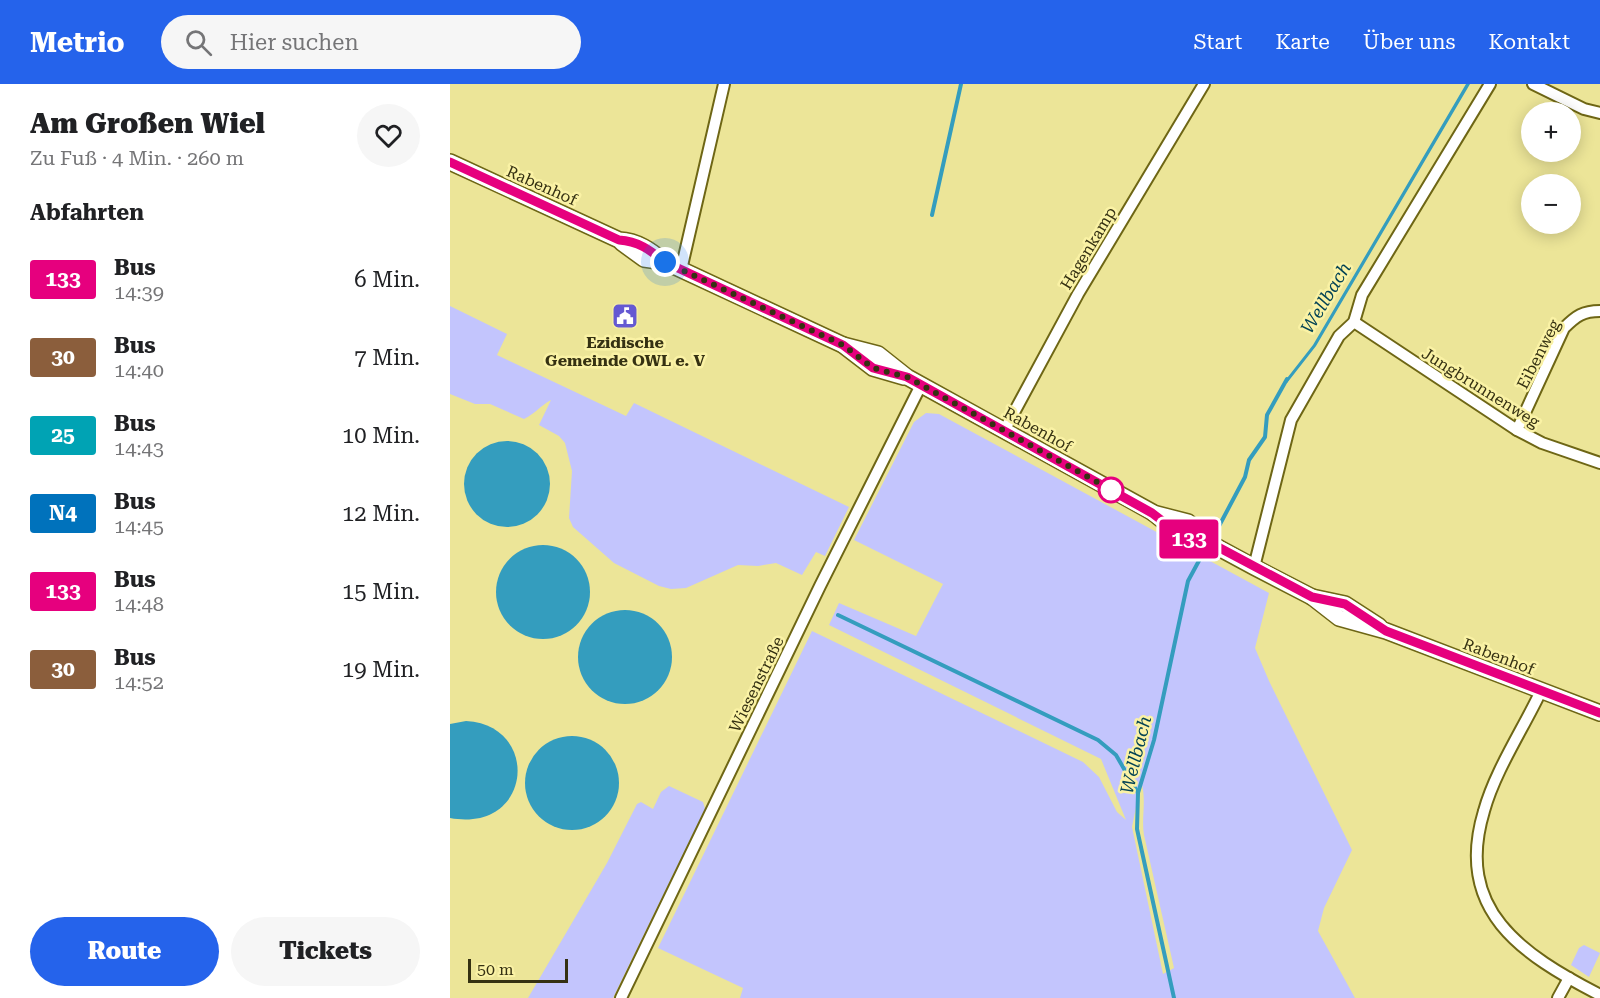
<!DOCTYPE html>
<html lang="de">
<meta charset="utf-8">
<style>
:root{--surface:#fff;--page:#f6f6f6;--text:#202124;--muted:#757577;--accent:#2563eb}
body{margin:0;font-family:"Roboto Serif",serif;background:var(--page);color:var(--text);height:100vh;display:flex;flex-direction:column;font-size:22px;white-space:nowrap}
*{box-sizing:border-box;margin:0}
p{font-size:20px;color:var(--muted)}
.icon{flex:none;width:33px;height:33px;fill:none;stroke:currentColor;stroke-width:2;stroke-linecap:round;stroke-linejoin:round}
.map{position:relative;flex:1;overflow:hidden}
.details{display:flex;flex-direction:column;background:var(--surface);width:450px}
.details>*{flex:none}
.badge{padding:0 12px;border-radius:4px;font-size:21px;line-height:39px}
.tools{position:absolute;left:1071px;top:18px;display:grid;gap:12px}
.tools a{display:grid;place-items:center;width:60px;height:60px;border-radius:50%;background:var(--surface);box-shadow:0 3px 15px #0003;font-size:30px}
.scale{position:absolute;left:18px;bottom:15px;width:100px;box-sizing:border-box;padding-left:6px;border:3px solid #353112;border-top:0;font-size:16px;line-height:21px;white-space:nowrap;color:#353112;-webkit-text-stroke:4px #faf2a5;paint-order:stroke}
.you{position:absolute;width:30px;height:30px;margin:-15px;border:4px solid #fff;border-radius:50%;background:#1a73e8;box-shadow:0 0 0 9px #1a73e833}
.map>.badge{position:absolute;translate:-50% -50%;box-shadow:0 0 0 3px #fff}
h2{padding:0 30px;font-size:22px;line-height:54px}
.round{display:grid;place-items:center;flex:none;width:63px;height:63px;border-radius:32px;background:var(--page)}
.headline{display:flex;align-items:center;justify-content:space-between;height:102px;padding:0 30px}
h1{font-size:28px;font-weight:800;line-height:45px}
.action{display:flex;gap:12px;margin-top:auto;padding:12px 30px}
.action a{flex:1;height:69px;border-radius:36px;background:var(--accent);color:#fff;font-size:24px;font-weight:800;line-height:69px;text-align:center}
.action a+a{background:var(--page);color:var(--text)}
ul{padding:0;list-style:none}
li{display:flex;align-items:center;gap:18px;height:78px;padding:0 30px}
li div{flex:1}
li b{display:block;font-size:22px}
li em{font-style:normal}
li .badge{min-width:66px;font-weight:700;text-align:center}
header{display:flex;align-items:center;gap:36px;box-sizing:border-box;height:84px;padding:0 30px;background:var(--accent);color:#fff}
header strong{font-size:28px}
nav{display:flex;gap:33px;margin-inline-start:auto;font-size:21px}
.search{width:420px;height:54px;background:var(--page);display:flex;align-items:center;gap:15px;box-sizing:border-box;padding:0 21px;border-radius:33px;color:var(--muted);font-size:22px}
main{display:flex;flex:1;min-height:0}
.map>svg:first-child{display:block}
.green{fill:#c3c5fd;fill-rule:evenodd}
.water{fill:#349dbe}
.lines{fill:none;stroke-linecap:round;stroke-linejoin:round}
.stream{stroke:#349dbe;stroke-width:4}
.street-casing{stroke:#6e6615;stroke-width:14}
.secondary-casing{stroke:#6e6615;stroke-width:18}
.street{stroke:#fff;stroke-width:10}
.secondary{stroke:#fff;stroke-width:15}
.line-casing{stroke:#fff;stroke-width:14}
.line{stroke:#e6007e;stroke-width:9}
.walk{stroke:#353112;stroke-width:6;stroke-dasharray:0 10.8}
.stop-dot{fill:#fff;stroke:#e6007e;stroke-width:3}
.labels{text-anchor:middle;stroke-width:5;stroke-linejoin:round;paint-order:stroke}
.street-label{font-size:16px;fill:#353112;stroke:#faf2a5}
.poi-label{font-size:16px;font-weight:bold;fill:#353112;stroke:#faf2a5}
.water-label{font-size:18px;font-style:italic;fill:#044355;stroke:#faf2a5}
</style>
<header>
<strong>Metrio</strong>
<div class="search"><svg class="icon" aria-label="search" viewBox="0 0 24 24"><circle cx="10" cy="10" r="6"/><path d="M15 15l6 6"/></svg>Hier suchen</div>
<nav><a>Start</a><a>Karte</a><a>Über uns</a><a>Kontakt</a></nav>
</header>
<main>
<section class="details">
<div class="headline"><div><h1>Am Großen Wiel</h1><p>Zu Fuß · 4 Min. · 260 m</p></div><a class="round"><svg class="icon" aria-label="heart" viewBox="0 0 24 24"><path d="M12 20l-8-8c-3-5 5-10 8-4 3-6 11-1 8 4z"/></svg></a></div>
<h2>Abfahrten</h2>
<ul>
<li><span class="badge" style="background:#e6007e;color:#fff">133</span><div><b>Bus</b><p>14:39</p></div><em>6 Min.</em></li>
<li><span class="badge" style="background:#8b5e3c;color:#fff">30</span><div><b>Bus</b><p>14:40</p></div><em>7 Min.</em></li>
<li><span class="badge" style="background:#00a3b4;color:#fff">25</span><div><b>Bus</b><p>14:43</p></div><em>10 Min.</em></li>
<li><span class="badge" style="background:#0072bc;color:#fff">N4</span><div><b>Bus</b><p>14:45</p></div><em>12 Min.</em></li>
<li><span class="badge" style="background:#e6007e;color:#fff">133</span><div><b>Bus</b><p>14:48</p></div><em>15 Min.</em></li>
<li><span class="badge" style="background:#8b5e3c;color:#fff">30</span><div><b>Bus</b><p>14:52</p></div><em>19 Min.</em></li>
</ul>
<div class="action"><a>Route</a><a>Tickets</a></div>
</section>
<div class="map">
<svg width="1150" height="914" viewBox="0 0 1150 914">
<rect width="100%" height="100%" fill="#ece598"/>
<g class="green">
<path d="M0,222L57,250L47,271L176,332L184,319L399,423L375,472L366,468L352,491L326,479L308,482L288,481L236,504L221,505L209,502L164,479L123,443L119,434L122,387L115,359L109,352L89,341L101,316C90,322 86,329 74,335L40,320H25L0,310Z"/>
<path d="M476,329L489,330L819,509L805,564L819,597L902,766L874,824L868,847L905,914H290L293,904L208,864L362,547L633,678L649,693L667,728L676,736L651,675L379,541L389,519L466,552L493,500L404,456L464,338ZM691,698C697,715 691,734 694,751L724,884L713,890L682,743Z"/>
<polygon points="219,702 253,718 255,725 163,914 78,914 157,779 187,720 191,718 203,725 211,708"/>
<polygon points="1134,861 1150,869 1139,893 1121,881 1129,864"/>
</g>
<g class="water">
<polygon points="1016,0 1020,0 866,262 837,299 834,298 863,261"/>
<circle cx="57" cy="400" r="43"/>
<circle cx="93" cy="508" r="47"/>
<circle cx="175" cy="573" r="47"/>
<path d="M16,637C91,641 83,749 0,734V640Z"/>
<circle cx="122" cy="699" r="47"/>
</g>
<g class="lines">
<g class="stream">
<polyline points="482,131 511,0"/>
<polyline points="768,444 795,393 799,376 815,353 817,331 837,295"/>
<polyline points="388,531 648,656 666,671 688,709"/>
<polyline points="724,914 687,745 688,709 704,656 738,497 751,473"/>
</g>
<g class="street-casing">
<g id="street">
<polyline points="1083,0 1134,25 1150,29"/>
<polyline points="231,186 274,0"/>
<polyline points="904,238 1067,346 1092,359 1150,379"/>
<path d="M1067,346L1114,244C1126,232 1133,227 1150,227"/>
<polyline points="554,347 628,210 754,0"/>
<polyline points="804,483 841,336 889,252 904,238 912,211 1040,0"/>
<path d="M1091,607C1073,645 1045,687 1034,727C1004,826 1071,870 1150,911"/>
<polyline points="171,914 370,502 471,301"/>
<polyline points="1108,914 1119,894"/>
</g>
</g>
<g class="secondary-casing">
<g id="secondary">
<path d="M0,78L169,156C188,157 200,166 215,178L393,261L423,284L454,293"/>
<polyline points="172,159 194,175 215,178"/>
<polyline points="393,261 428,270 457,293 702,428 732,452 767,463 804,483 862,513 889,534 936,547 1150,629"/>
<polyline points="703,429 738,438 767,463"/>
<polyline points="862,513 895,520 929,542"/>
</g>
</g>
<use href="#street" class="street"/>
<use href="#secondary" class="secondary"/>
</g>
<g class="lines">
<g class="line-casing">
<path id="line" d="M0,78L169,156C188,157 200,166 215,178L393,261L423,284L457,293L702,429L732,452L768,463L862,513L895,520L936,547L1150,629"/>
</g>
<use href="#line" class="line"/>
<polyline class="walk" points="215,178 393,261 423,284 457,293 667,409 661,406"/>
</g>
<defs>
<g id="civic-square" transform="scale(1.35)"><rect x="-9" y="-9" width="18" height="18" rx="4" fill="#6559d2" stroke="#faf2a5"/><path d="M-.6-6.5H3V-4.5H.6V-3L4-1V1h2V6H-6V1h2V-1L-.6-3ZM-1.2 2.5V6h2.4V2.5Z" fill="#fff"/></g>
</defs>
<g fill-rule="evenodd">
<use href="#civic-square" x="175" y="232"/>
</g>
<circle class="stop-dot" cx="661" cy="406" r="12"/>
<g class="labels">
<g class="street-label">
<text transform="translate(92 101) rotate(24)" y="6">Rabenhof</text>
<text transform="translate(638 164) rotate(-59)" y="6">Hagenkamp</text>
<text transform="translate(1088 270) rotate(-63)" y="6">Eibenweg</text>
<text transform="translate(1031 303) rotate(32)" y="6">Jungbrunnenweg</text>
<text transform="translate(588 345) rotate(29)" y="6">Rabenhof</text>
<text transform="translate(1049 572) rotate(21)" y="6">Rabenhof</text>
<text transform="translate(306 600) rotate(-64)" y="6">Wiesenstraße</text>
</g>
<g class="poi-label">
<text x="175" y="264">Ezidische<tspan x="175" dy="18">Gemeinde OWL e. V</tspan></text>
</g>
<g class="water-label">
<text transform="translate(876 214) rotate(-59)" y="6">Wellbach</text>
<text transform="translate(686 671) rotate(-76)" y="6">Wellbach</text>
</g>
</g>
</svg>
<div class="tools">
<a>+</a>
<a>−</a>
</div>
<div class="scale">50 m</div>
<div class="you" style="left:215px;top:178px"></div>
<b class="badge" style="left:739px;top:455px;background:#e6007e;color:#fff">133</b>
</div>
</main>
